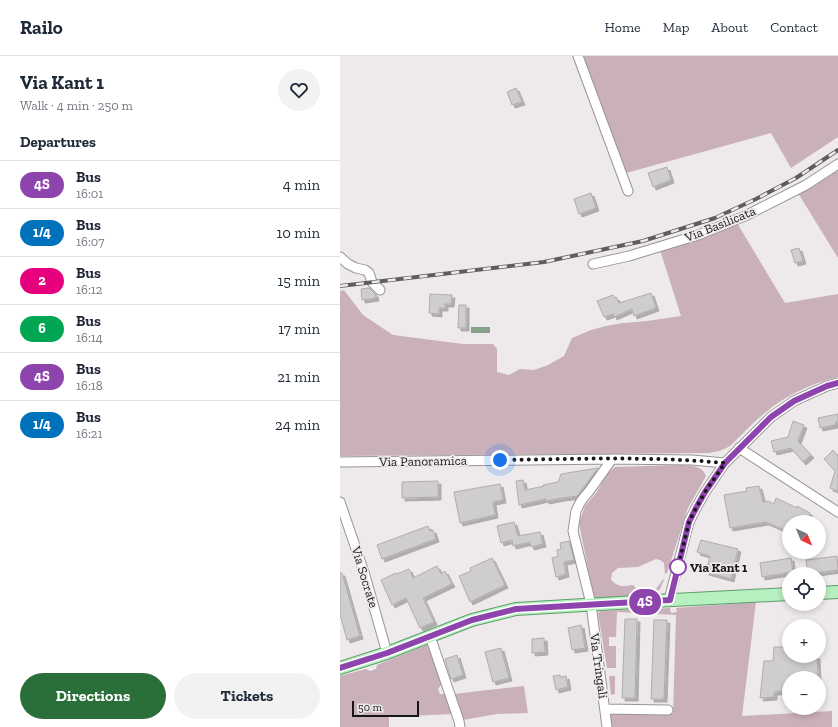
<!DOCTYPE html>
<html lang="en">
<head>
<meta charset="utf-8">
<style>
  :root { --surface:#fff; --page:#f2f2f3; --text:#1f2937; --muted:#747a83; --line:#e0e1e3; --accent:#2a6e39 }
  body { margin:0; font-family:"Zilla Slab",serif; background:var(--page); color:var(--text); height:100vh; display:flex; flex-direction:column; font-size:15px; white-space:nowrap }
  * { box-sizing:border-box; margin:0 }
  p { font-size:13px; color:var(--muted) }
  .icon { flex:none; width:22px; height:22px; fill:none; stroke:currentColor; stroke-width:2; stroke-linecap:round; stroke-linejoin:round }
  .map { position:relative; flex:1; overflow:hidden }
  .sheet { display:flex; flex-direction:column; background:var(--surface); width:340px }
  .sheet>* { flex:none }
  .badge { padding:0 8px; border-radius:13px; font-size:14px; line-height:26px }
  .needle { width:26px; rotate:136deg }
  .fabs { position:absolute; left:442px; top:459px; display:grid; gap:8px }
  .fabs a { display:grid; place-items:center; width:44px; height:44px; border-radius:50%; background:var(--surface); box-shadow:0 2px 6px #0003; font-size:20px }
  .scale { position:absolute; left:12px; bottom:10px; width:67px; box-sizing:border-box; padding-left:4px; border:2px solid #181718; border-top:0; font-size:11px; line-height:14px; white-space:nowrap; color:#181718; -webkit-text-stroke:3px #eeeaec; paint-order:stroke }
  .you { position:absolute; width:20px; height:20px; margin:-10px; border:3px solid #fff; border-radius:50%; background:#1a73e8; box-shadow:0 0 0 6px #1a73e833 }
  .map>.badge { position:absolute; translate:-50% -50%; box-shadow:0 0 0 2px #fff }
  h2 { padding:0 20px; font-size:15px; line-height:36px }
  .round { display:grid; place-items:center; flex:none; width:42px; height:42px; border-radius:21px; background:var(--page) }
  .overview { display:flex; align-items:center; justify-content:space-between; height:68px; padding:0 20px }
  h1 { font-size:19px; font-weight:700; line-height:30px }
  .cta { display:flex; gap:8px; margin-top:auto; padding:8px 20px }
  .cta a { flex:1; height:46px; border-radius:24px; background:var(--accent); color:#fff; font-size:16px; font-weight:700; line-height:46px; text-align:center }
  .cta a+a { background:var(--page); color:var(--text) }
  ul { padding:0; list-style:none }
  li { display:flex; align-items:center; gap:12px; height:48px; padding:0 20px; border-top:1px solid var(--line) }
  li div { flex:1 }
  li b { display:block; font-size:15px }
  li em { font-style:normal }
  li .badge { min-width:44px; font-weight:700; text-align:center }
  header { display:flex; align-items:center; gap:24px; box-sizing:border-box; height:56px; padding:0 20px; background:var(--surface); border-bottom:1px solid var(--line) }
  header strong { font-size:19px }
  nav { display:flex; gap:22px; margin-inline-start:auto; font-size:14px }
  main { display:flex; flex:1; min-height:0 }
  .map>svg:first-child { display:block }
  .green { fill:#cab0bb }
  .water { fill:#88a18b }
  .building { fill:#d0cdce; stroke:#afacae; filter:url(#shadow) }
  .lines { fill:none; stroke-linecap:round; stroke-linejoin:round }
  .minor-casing { stroke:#979495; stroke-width:11 }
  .major-casing { stroke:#5f9d6a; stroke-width:14 }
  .minor { stroke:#fff; stroke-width:9 }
  .major { stroke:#b6efc0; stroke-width:12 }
  .rail-casing { stroke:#5e5c5e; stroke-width:4 }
  .rail { stroke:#eeeaec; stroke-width:2.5; stroke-dasharray:8; stroke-linecap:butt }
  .line-casing { stroke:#fff; stroke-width:9 }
  .line { stroke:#8e44ad; stroke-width:6 }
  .walk { stroke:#181718; stroke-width:4; stroke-dasharray:0 7.2 }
  .stop-dot { fill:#fff; stroke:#8e44ad; stroke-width:2 }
  .labels { text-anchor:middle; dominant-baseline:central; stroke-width:3.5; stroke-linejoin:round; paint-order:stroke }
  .street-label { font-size:13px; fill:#181718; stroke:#eeeaec }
  .stop-label { font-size:13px; font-weight:bold; fill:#181718; stroke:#eeeaec; text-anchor:start }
</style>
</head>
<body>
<header>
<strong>Railo</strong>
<nav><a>Home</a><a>Map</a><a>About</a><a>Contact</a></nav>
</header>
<main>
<section class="sheet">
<div class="overview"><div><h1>Via Kant 1</h1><p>Walk · 4 min · 250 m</p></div><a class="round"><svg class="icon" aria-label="heart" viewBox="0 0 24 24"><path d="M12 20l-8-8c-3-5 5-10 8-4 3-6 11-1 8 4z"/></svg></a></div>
<h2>Departures</h2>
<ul>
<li><span class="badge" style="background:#8e44ad;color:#fff">4S</span><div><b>Bus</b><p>16:01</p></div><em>4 min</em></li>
<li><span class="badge" style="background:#0072bc;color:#fff">1/4</span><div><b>Bus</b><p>16:07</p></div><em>10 min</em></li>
<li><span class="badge" style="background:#e6007e;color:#fff">2</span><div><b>Bus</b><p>16:12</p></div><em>15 min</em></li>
<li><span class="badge" style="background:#00a651;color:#fff">6</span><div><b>Bus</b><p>16:14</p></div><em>17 min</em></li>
<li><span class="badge" style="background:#8e44ad;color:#fff">4S</span><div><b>Bus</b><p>16:18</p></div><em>21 min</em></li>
<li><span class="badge" style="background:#0072bc;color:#fff">1/4</span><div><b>Bus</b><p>16:21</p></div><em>24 min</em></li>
</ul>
<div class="cta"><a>Directions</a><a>Tickets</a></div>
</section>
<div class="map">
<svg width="498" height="671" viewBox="0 0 498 671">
  <defs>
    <filter id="shadow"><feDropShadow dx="3" dy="3" stdDeviation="0" flood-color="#0004"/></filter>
  </defs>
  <rect width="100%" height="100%" fill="#eeeaec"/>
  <path class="green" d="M 241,0 L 498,0 L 498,81 L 451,112 L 431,77 L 286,117 Z
    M 498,112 L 498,202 L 458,137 Z
    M 397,167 L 445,247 L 498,238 L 498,321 C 473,327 446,339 426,356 C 413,366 402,379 390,390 C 383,394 377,396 369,397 L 0,400 L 0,235 L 4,234 L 23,259 L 53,279 L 123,288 L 153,288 L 157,293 L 157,316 L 169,319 L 180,313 L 194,314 L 208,309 L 224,300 L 232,282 L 251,274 L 266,270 L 283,267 L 307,265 L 341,260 L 320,194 Z
    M 341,409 C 351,410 362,409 366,420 L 348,452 L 327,517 L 325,518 L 324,507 L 320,504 L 316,503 L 298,511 L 278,512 L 272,517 L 271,524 C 279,532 284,530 293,529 L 299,535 L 311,535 L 317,532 L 323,523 L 324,524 L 320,533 L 312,540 L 254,544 L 239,467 L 245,450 L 256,437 L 268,417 L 275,411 Z
    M 416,546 L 402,660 L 492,655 L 492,671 L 272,671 L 270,662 L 271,659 L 275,657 L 333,658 L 336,559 L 277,556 L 276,581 L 269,581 L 269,590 L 276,590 L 276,612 L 267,612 L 258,557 L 261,555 L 330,552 L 331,557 L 337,556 L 336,552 Z
    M 87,589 L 89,590 L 103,626 L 98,633 L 100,638 L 106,638 L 113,658 L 49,661 L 49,671 L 0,671 L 0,620 L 26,613 L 30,615 L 36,613 L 37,609 Z
    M 269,620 L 275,620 L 275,638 L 271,639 Z
    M 184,630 L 188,657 L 157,658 L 123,664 L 114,638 Z"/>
  <path class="water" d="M 131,271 L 150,271 L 150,277 L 131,277 Z"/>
  <path class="building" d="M 176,32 L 182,46 L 172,49 L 167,36 Z
    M 327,111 L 331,124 L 313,131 L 308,117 Z
    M 251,137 L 256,152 L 239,158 L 234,143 Z
    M 459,192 L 463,205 L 455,207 L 451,194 Z
    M 29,232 L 35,238 L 36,242 L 22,244 L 21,233 Z
    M 311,237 L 316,252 L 294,260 L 292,253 L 274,261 L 273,258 L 264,261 L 257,245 L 273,239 L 275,242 L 276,241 L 279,247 Z
    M 90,238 L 112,239 L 111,248 L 105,248 L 105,252 L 99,252 L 99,258 L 89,257 Z
    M 119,249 L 126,249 L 126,272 L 118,272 Z
    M 498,358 L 498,367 L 496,366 L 495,369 L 480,372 L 478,362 Z
    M 453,365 L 464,369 L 458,385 L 471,399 L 463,406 L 451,392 L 434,396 L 431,385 L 448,381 Z
    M 493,394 L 498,400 L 498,435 L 490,432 L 495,415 L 484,403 Z
    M 258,412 L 237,440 L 222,442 L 206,445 L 206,443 L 179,449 L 176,425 L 183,424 L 185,434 L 204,430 L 203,429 L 218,426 L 221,418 Z
    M 98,425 L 98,441 L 62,442 L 62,426 Z
    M 160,428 L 163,444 L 153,446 L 155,459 L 120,467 L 114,436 Z
    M 419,430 L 423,446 L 428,445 L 434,448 L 436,442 L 457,452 L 457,450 L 470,457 L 466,466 L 449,466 L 449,476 L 426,466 L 390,472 L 384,439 L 407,435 L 406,432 Z
    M 174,466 L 178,480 L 200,476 L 203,488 L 191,491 L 190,486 L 173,490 L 172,484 L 161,487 L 157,470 Z
    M 88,470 L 90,475 L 93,474 L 96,483 L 42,503 L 37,489 Z
    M 361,484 L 398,493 L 391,523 L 366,516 L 370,500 L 357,496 Z
    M 229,485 L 234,504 L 224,506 L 226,518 L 216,521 L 212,502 L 218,500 L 217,494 L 221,493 L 220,487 Z
    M 497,500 L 498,514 L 468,518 L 466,504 Z
    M 152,502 L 165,529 L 130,546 L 119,520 L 131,515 L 130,512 Z
    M 451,502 L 453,516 L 422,521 L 420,507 Z
    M 97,510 L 101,518 L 105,515 L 112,528 L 83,542 L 94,566 L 80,572 L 66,542 L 52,549 L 41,524 L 56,517 L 57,518 L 69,513 L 73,522 Z
    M 0,517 L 2,517 L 20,580 L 7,584 L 0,558 Z
    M 285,563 L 297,563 L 295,642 L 282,642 Z
    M 314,564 L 327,564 L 324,643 L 311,643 Z
    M 241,569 L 245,592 L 232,594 L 228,572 Z
    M 204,582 L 205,596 L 192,597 L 192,583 Z
    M 434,591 L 449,591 L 449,600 L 477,600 L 478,622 L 449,622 L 449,635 L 434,636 L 434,641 L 420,642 L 424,605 L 433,605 Z
    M 161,592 L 169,622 L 153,626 L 145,596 Z
    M 117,599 L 123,619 L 111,623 L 105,603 Z
    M 220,619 L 220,621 L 226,620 L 228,631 L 216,634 L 213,620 Z"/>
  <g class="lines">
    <g class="minor-casing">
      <path id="minor" d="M 238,0 L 288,135
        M 0,201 L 8,208 L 16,212 L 25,214 L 29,217 L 32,226 L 40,234
        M 253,208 L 289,200 L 358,179 L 405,160 L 466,129 L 498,108
        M 399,392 L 498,456
        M 0,406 L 272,403 L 352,404 L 385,407
        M 0,446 L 24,516 L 47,597
        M 329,544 L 349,466 L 355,454 L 365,436 L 385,407 L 431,361 L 454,345 L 487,330 L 498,327
        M 90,580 L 119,665 L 120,671
        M 265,653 L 328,654
        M 267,671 L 251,548 L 233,475 L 236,455 L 241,445 L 250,434 L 272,403"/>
    </g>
    <g class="major-casing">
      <path id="major" d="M 479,537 L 498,536
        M 0,612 L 47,597 L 132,564 L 176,553 L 295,546 L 449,538"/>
    </g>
    <use href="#minor" class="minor"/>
    <use href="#major" class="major"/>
    <g class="rail-casing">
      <path id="rail" d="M 0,230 L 204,206 L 303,185 L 375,162 L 416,143 L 456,122 L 498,94"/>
    </g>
    <use href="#rail" class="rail"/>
  </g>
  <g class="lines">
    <g class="line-casing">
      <path id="line" d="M 0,612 L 47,597 L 132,564 L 176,553 L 330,544 L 349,466 L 355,454 L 365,436 L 385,407 L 431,361 L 454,345 L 487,330 L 498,327"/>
    </g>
    <use href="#line" class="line"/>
    <path class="walk" d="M 160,404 C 235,403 310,400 385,407 L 365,436 L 355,454 L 349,466 L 338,511"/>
  </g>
  <circle class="stop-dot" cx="338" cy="511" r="8"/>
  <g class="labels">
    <g class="street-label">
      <text transform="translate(380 168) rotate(-22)">Via Basilicata</text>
      <text transform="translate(83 405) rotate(-1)">Via Panoramica</text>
      <text transform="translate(25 521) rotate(73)">Via Socrate</text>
      <text transform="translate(259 610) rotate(82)">Via Tringali</text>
    </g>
    <g class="stop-label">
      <text x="350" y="511">Via Kant 1</text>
    </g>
  </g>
</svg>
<div class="fabs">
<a><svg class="needle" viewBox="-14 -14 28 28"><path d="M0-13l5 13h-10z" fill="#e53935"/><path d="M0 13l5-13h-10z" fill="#747a83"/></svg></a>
<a><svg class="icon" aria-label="locate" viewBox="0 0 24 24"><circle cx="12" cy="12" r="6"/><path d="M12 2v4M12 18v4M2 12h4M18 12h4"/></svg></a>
<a>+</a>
<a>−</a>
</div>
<div class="scale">50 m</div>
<div class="you" style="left:160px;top:404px"></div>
<b class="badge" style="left:305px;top:546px;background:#8e44ad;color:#fff">4S</b>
</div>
</main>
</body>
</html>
